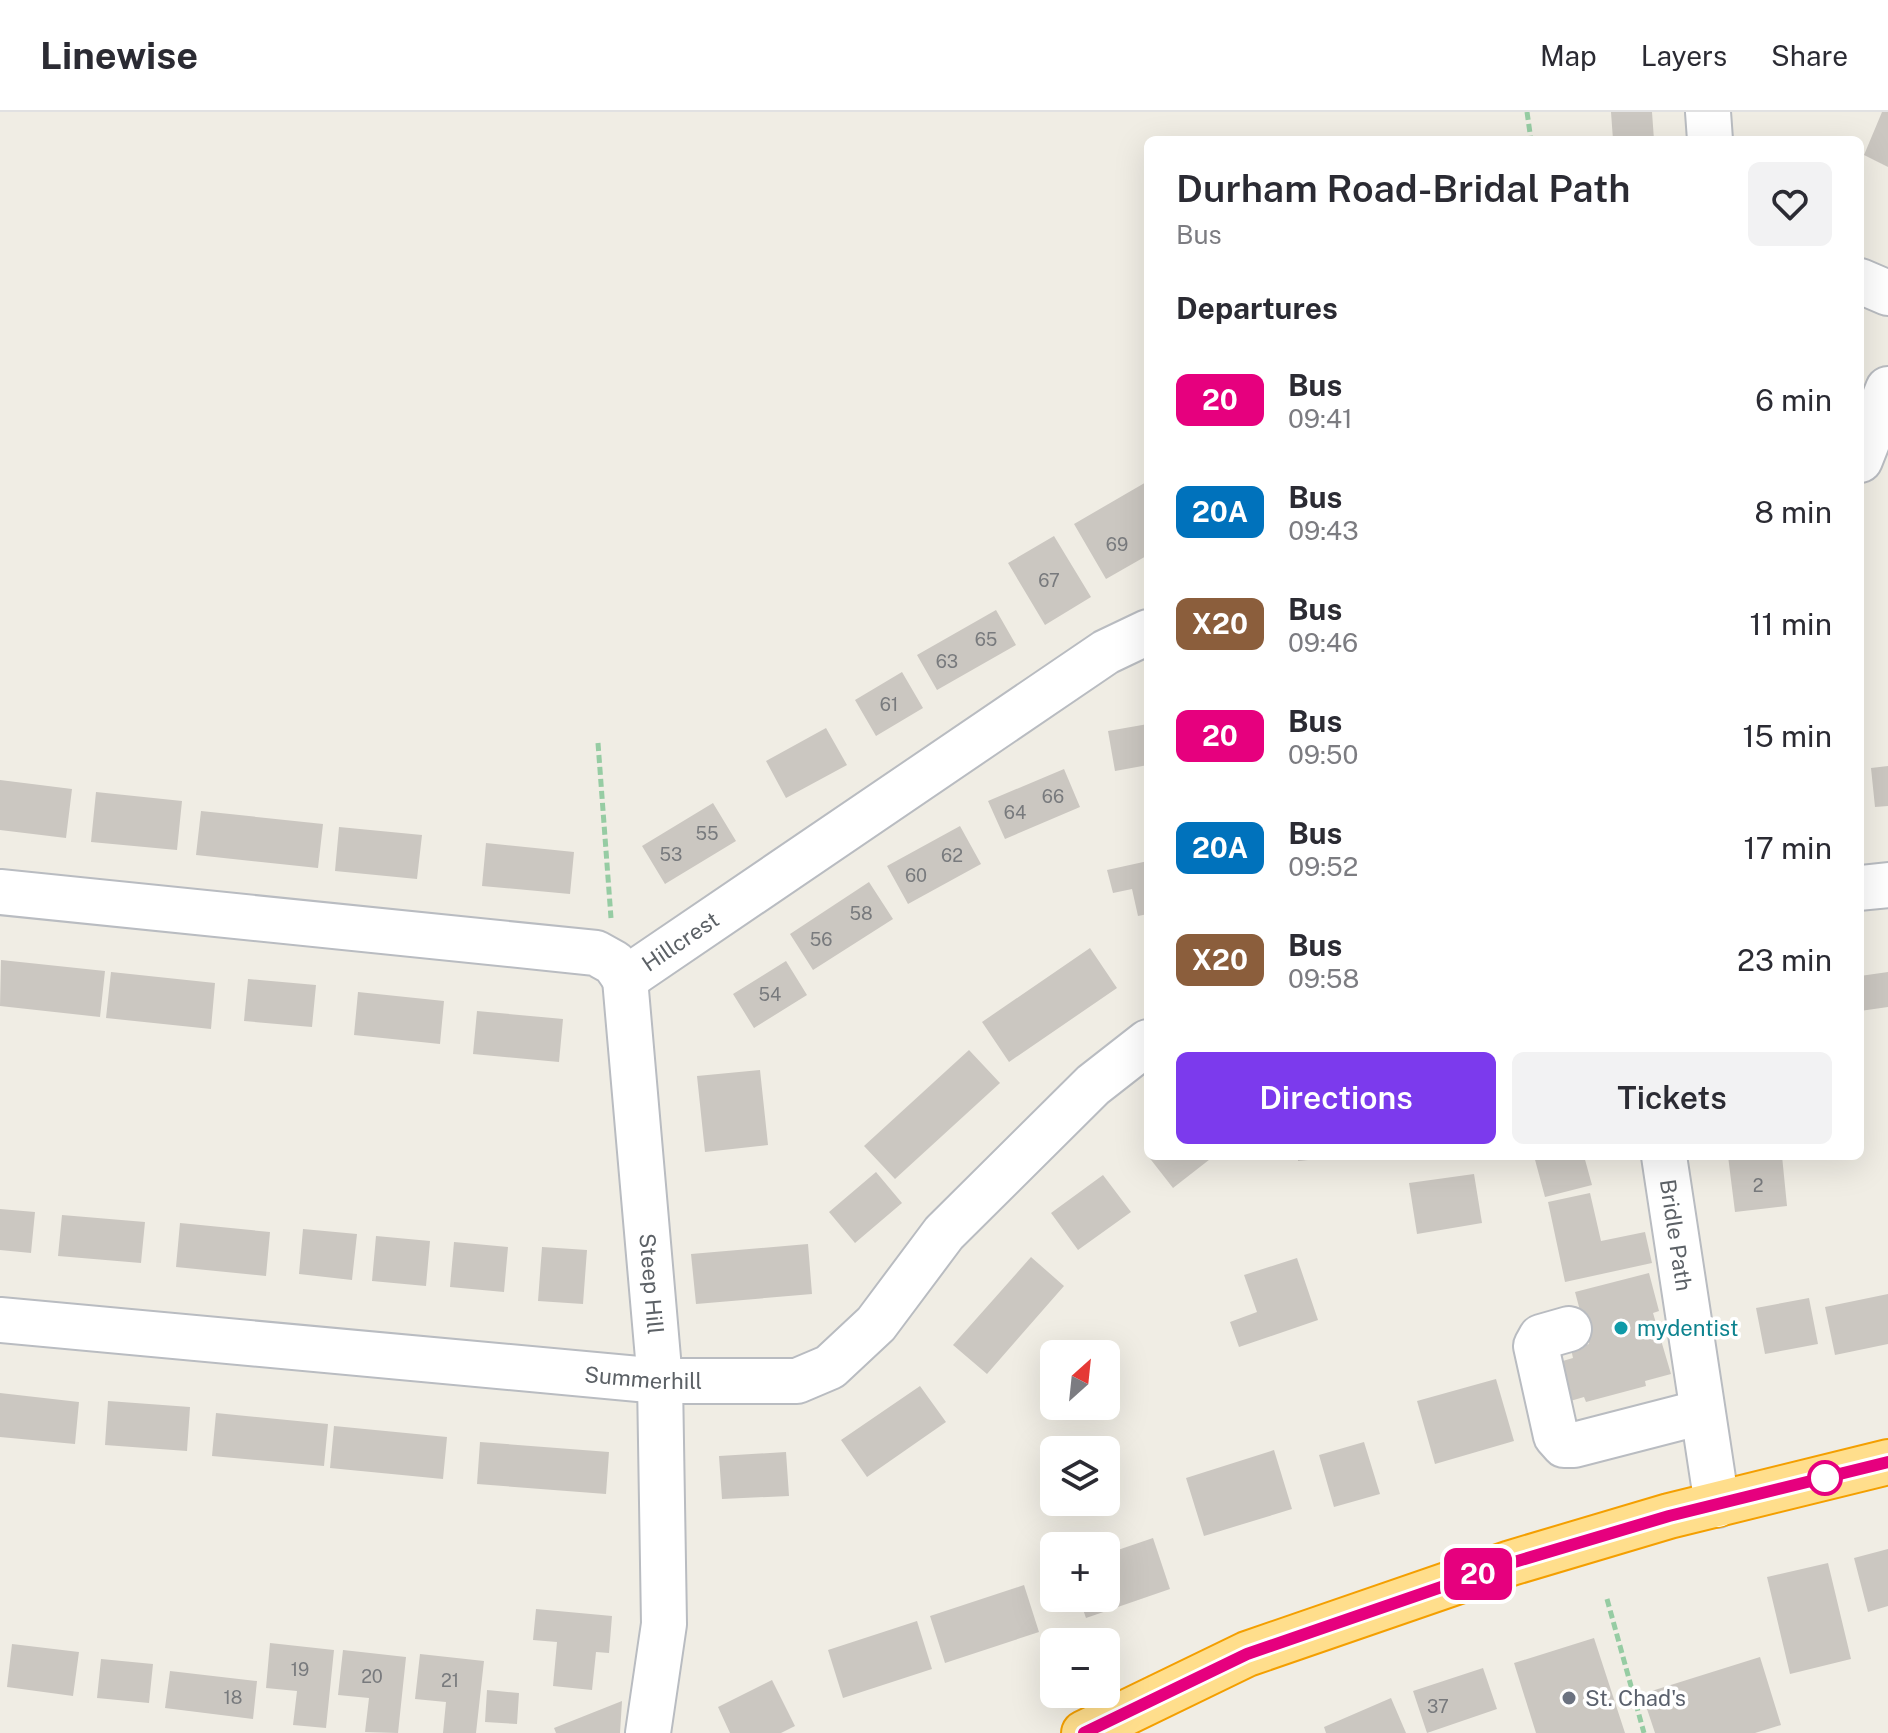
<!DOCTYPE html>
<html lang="en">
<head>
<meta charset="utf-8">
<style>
  :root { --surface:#fff; --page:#f2f2f3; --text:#2b2b33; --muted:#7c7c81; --line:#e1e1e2; --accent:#7c3aed }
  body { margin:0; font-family:"Public Sans",sans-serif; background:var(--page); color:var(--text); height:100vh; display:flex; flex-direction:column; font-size:30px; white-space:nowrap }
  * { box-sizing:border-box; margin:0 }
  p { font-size:26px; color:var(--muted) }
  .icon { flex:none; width:44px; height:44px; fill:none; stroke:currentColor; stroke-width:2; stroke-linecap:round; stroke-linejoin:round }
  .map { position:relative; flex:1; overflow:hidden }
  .details { position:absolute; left:1144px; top:24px; width:720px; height:1024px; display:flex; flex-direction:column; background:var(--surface); border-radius:12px; box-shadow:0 8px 32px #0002 }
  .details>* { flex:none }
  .badge { padding:0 16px; border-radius:12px; font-size:28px; line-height:52px }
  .needle { width:52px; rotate:27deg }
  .tools { position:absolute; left:1040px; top:1228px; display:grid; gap:16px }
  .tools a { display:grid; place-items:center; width:80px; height:80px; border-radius:12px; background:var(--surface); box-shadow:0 8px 32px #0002; font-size:40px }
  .map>.badge { position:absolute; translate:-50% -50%; box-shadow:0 0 0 4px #fff }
  h2 { padding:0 32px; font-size:30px; line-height:72px }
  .round { display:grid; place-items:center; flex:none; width:84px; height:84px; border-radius:12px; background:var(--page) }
  .summary { display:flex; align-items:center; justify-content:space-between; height:136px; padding:0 32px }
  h1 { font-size:38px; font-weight:600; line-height:60px }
  .cta { display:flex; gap:16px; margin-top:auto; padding:16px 32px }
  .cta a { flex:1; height:92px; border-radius:12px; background:var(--accent); color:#fff; font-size:32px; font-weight:600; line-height:92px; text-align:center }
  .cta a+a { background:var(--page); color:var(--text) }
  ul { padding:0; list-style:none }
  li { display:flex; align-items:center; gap:24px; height:112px; padding:0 32px }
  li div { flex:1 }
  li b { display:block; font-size:30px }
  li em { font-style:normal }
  li .badge { min-width:88px; font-weight:700; text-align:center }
  header { display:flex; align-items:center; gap:48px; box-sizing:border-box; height:112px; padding:0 40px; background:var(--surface); border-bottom:2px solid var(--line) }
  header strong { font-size:38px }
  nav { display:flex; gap:44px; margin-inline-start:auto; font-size:28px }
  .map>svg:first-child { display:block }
  .building { fill:#cbc7c1 }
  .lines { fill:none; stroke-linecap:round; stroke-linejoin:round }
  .minor-casing { stroke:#b9bcc1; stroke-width:48 }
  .highway-casing { stroke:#f49f00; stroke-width:48 }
  .path { stroke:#96cca3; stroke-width:5; stroke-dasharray:8 4; stroke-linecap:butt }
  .minor { stroke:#fff; stroke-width:44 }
  .highway { stroke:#ffde8c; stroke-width:44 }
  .line-casing { stroke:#fff; stroke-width:18 }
  .line { stroke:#e6007e; stroke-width:12 }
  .culture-dot { fill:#0f9aa8; stroke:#fff; stroke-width:3 }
  .stop-dot { fill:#fff; stroke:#e6007e; stroke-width:4 }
  .worship-dot { fill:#6b7280; stroke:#fff; stroke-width:3 }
  .labels { text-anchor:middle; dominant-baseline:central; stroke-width:7; stroke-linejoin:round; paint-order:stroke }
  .number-label { font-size:18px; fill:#787a7d }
  .street-label { font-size:22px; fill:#5c6166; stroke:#fff }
  .culture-label { font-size:22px; fill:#0d838f; stroke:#fff; text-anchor:start }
  .worship-label { font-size:22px; fill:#5b616d; stroke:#fff; text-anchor:start }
</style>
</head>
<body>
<header>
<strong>Linewise</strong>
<nav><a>Map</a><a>Layers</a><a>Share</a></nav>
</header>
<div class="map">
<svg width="1888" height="1621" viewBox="0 0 1888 1621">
  <rect width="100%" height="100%" fill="#f0ede4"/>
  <path class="building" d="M 1611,0 L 1652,0 L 1654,28 L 1613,28 Z
    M 1882,0 L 1888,0 L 1888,55 L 1864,43 Z
    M 1148,369 L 1148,443 L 1106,467 L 1074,412 Z
    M 1054,424 L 1091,485 L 1045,513 L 1008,451 Z
    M 996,498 L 1016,533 L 937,578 L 917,543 Z
    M 902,560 L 923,596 L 876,624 L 855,588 Z
    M 1148,612 L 1148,653 L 1115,659 L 1108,619 Z
    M 826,616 L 847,653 L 786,686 L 766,649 Z
    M 1888,654 L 1888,694 L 1875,695 L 1871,656 Z
    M 1064,657 L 1080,695 L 1005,727 L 988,689 Z
    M 0,668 L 72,677 L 66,726 L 0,718 Z
    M 96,680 L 182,689 L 177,738 L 91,730 Z
    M 713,691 L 736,729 L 665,772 L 642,734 Z
    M 201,699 L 323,712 L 318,756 L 196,743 Z
    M 960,714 L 981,752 L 908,792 L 887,754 Z
    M 339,715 L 422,723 L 417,767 L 335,759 Z
    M 486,731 L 574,740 L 570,782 L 482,774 Z
    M 1148,749 L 1148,802 L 1138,804 L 1132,777 L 1113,781 L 1107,758 Z
    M 869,770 L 893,807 L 813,858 L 790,822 Z
    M 1090,836 L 1117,876 L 1009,950 L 982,910 Z
    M 1,848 L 105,859 L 100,905 L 0,894 Z
    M 786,849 L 807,883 L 754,916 L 733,882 Z
    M 111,860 L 215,871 L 211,917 L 106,906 Z
    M 1888,860 L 1888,895 L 1860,899 L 1860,864 Z
    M 248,867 L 316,873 L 312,915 L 244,909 Z
    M 358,880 L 444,889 L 440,932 L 354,923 Z
    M 477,899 L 563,907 L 559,950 L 473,942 Z
    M 969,938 L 1000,971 L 895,1067 L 864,1034 Z
    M 760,958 L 768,1033 L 705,1040 L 697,964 Z
    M 1148,1044 L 1214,1044 L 1173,1076 Z
    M 1298,1044 L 1328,1044 L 1328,1046 L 1298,1049 Z
    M 1534,1044 L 1584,1044 L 1592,1073 L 1545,1085 Z
    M 1728,1044 L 1782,1044 L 1787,1094 L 1735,1100 Z
    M 876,1060 L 902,1091 L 855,1131 L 829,1100 Z
    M 1474,1062 L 1482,1111 L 1417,1122 L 1409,1071 Z
    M 1103,1063 L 1131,1100 L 1078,1138 L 1051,1101 Z
    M 1590,1081 L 1601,1129 L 1645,1120 L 1652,1151 L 1565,1170 L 1548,1090 Z
    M 0,1097 L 35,1100 L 31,1141 L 0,1138 Z
    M 62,1103 L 145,1110 L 141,1151 L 58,1144 Z
    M 180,1111 L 270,1120 L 266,1164 L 176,1155 Z
    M 303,1117 L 357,1122 L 352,1168 L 299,1162 Z
    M 376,1124 L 430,1129 L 426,1174 L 372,1169 Z
    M 454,1130 L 508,1135 L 504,1180 L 450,1175 Z
    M 808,1132 L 812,1182 L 696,1192 L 691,1142 Z
    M 542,1135 L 587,1138 L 583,1192 L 538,1189 Z
    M 1031,1145 L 1064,1174 L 987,1262 L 953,1233 Z
    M 1297,1146 L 1318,1208 L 1239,1235 L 1230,1210 L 1257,1200 L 1244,1163 Z
    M 1649,1161 L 1659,1199 L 1653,1201 L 1671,1262 L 1645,1269 L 1646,1274 L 1586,1290 L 1584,1285 L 1560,1292 L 1549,1253 L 1573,1246 L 1571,1237 L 1589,1232 L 1575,1180 Z
    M 1888,1182 L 1888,1232 L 1835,1243 L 1825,1195 Z
    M 1809,1186 L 1818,1232 L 1765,1242 L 1756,1196 Z
    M 1496,1267 L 1514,1329 L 1435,1352 L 1417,1289 Z
    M 920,1274 L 946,1310 L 867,1365 L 841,1328 Z
    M 0,1281 L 79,1290 L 75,1332 L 0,1325 Z
    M 108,1289 L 190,1295 L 187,1339 L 105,1333 Z
    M 216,1301 L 328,1312 L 324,1354 L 212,1344 Z
    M 334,1314 L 447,1325 L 443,1367 L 330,1356 Z
    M 480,1330 L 609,1340 L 606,1382 L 477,1372 Z
    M 1364,1330 L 1380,1382 L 1334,1395 L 1319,1343 Z
    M 1274,1338 L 1292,1397 L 1204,1424 L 1186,1366 Z
    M 786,1340 L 789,1384 L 722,1387 L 719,1344 Z
    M 1153,1426 L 1170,1477 L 1086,1506 L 1079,1486 L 1106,1486 L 1106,1442 Z
    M 1888,1437 L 1888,1494 L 1868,1500 L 1854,1446 Z
    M 1828,1451 L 1851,1547 L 1790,1562 L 1767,1465 Z
    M 1024,1473 L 1039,1520 L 945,1551 L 930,1504 Z
    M 536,1497 L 612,1504 L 609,1541 L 596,1540 L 592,1578 L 553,1574 L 557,1530 L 533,1528 Z
    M 917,1509 L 932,1557 L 843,1586 L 828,1538 Z
    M 1594,1526 L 1625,1621 L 1536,1621 L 1514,1551 Z
    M 270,1531 L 334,1538 L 326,1616 L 293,1613 L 297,1579 L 266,1576 Z
    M 12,1532 L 79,1540 L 73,1584 L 7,1575 Z
    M 343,1538 L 406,1545 L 398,1621 L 365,1620 L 369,1586 L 338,1583 Z
    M 420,1542 L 484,1549 L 476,1621 L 443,1621 L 446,1590 L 415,1587 Z
    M 1760,1545 L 1781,1613 L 1755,1621 L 1655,1621 L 1642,1582 Z
    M 101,1547 L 153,1552 L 149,1591 L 97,1586 Z
    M 1483,1556 L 1497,1597 L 1427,1621 L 1413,1579 Z
    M 170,1559 L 257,1569 L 253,1607 L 165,1596 Z
    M 772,1568 L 795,1614 L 781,1621 L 730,1621 L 718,1595 Z
    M 487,1578 L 519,1581 L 517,1612 L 485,1610 Z
    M 1391,1586 L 1406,1621 L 1326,1621 L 1324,1615 Z
    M 622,1589 L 620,1621 L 556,1621 L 554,1616 Z"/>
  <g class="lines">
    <g class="minor-casing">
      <g id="minor">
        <path d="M 1708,0 L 1710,28"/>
        <path d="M 1860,169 L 1888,181"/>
        <path d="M 1860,348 L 1888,277"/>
        <path d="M 1860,776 L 1888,773"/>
        <path id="s1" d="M 0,780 L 596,841 L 614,851 L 625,867 L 1106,540 L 1148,520"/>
        <path id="s2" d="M 625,867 L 660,1269 L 664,1512 L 648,1621"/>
        <path id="s3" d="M 1664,1044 L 1717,1393"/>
        <path id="s4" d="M 0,1208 L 660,1269 L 797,1269 L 830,1255 L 876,1212 L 944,1121 L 1093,973 L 1148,930"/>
        <path d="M 1569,1217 L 1541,1225 L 1536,1234 L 1556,1324 L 1564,1333 L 1574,1333 L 1702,1300"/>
      </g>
    </g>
    <g class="highway-casing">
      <path id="highway" d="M 1084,1621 L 1247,1542 L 1511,1451 L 1669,1404 L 1888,1350"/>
    </g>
    <path class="path" d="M 1527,0 L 1531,28
      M 598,631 L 611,806
      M 1607,1487 L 1644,1621"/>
    <use href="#minor" class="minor"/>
    <use href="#highway" class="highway"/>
  </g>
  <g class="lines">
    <g class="line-casing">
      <path id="line" d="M 1084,1621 L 1247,1542 L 1511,1451 L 1669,1404 L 1888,1350"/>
    </g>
    <use href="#line" class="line"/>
  </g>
  <circle class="culture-dot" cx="1621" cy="1216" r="8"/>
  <circle class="stop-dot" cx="1825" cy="1366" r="16"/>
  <circle class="worship-dot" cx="1569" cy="1586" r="8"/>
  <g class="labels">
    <g class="number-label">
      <text x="1117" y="432">69</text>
      <text x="1049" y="468">67</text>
      <text x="986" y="527">65</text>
      <text x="947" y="549">63</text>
      <text x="889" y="592">61</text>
      <text x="1053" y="684">66</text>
      <text x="1015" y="700">64</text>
      <text x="707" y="721">55</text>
      <text x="671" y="742">53</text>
      <text x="952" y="743">62</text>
      <text x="916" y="763">60</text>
      <text x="861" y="801">58</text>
      <text x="821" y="827">56</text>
      <text x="770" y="882">54</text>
      <text x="1758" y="1073">2</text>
      <text x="300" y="1557">19</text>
      <text x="372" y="1564">20</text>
      <text x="450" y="1568">21</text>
      <text x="233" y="1585">18</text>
      <text x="1438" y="1594">37</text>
    </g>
    <g class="street-label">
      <text stroke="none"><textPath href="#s1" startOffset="706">Hillcrest</textPath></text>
      <text stroke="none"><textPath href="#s3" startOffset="80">Bridle Path</textPath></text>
      <text stroke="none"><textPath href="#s2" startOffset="306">Steep Hill</textPath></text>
      <text stroke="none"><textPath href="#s4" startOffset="646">Summerhill</textPath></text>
    </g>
    <g class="culture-label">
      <text x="1637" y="1216">mydentist</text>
    </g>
    <g class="worship-label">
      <text x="1585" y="1586">St. Chad's</text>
    </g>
  </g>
</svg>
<div class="tools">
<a><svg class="needle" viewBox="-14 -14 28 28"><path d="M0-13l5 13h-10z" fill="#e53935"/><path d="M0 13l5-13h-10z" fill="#7c7c81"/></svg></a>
<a><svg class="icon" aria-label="layers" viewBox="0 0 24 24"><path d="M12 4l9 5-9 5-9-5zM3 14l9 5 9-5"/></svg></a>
<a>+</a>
<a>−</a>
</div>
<b class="badge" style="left:1478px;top:1462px;background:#e6007e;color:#fff">20</b>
<section class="details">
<div class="summary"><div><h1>Durham Road-Bridal Path</h1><p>Bus</p></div><a class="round"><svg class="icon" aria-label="heart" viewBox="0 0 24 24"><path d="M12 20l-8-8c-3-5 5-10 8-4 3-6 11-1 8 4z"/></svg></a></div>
<h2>Departures</h2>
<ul>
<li><span class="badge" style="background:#e6007e;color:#fff">20</span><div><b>Bus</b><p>09:41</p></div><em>6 min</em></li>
<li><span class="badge" style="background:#0072bc;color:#fff">20A</span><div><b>Bus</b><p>09:43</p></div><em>8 min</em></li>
<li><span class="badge" style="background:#8b5e3c;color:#fff">X20</span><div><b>Bus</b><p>09:46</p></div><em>11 min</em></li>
<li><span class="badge" style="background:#e6007e;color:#fff">20</span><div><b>Bus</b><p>09:50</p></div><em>15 min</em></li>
<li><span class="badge" style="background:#0072bc;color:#fff">20A</span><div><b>Bus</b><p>09:52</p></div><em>17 min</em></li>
<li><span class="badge" style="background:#8b5e3c;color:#fff">X20</span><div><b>Bus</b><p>09:58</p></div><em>23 min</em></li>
</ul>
<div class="cta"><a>Directions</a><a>Tickets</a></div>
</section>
</div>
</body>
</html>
